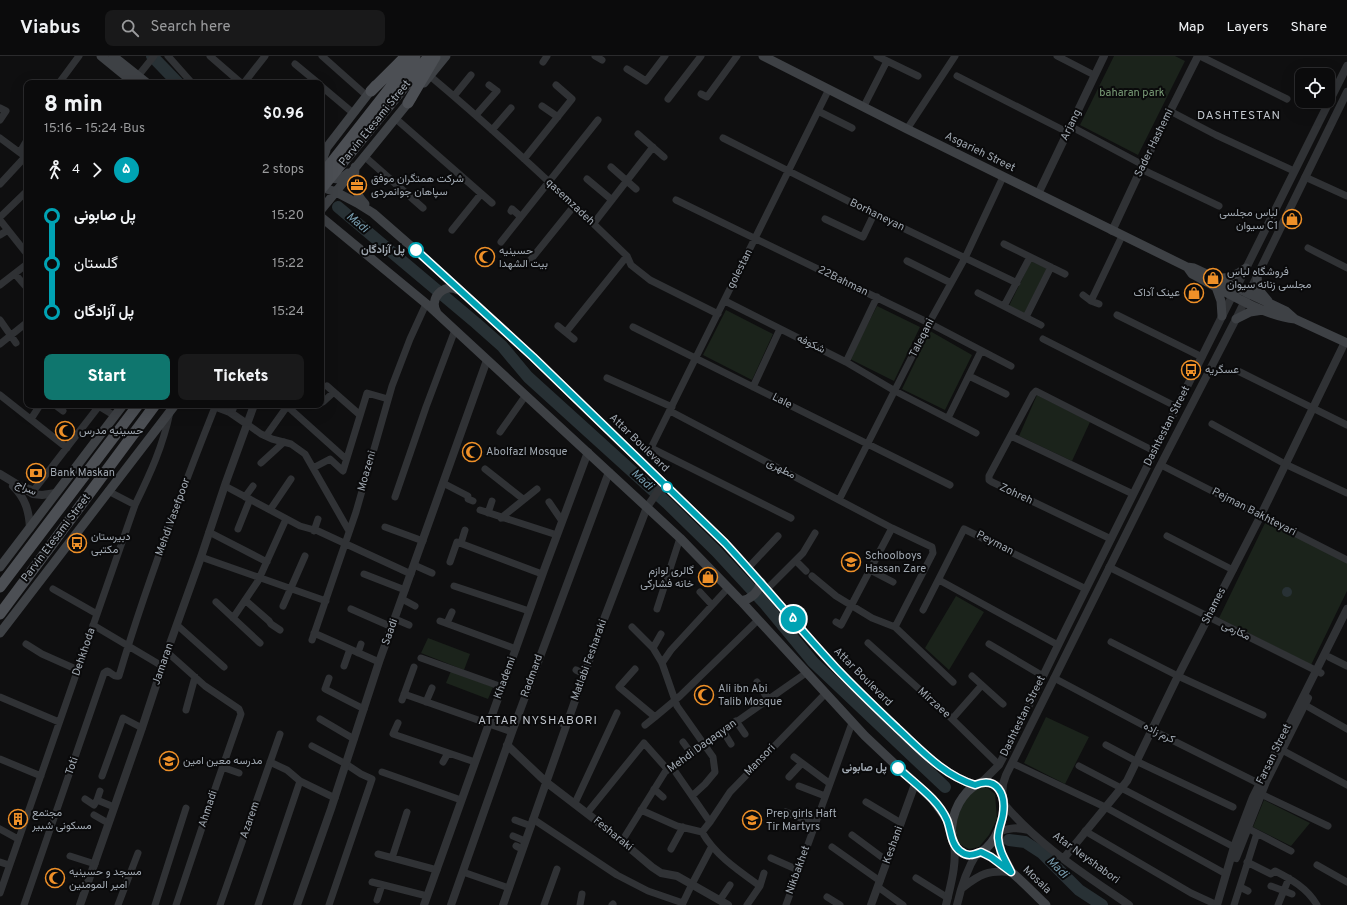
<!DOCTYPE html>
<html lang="en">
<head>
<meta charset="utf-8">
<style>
  :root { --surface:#0b0b0c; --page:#19191a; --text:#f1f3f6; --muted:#9a9b9d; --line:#2b2b2d; --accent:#0f766e }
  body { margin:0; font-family:Overpass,Vazirmatn,sans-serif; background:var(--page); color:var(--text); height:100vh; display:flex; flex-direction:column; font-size:15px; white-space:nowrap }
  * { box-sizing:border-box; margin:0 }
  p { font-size:13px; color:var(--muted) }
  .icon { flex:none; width:22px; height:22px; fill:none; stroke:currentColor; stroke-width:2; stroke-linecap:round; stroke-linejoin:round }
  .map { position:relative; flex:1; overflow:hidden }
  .sheet { position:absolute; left:24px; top:24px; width:300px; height:328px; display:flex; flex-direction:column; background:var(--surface); border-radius:8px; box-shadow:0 4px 16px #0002,0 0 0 1px var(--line) }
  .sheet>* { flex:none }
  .badge { padding:0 8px; border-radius:13px; font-size:14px; line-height:26px }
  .controls { position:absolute; left:1295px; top:12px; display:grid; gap:8px }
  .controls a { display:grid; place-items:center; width:40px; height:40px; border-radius:8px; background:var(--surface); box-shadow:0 4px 16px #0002,0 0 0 1px var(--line); font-size:20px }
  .map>.badge { position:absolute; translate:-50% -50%; box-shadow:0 0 0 2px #fff }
  .legs { display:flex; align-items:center; gap:6px; height:44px; padding:0 20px; font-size:13px }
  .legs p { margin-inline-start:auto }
  .headline { display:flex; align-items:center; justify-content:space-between; height:68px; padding:0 20px }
  h1 { font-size:22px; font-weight:800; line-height:30px }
  .primary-button { display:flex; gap:8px; margin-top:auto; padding:8px 20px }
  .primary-button a { flex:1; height:46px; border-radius:8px; background:var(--accent); color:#fff; font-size:16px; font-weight:800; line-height:46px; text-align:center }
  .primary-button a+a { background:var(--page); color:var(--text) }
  ul { padding:0 20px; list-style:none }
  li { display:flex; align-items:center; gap:14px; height:48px; font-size:15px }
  li i { display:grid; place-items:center; width:6px; height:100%; margin:0 5px; background:currentColor }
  li i::after { content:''; width:10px; height:10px; margin:-5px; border:3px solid; border-radius:50%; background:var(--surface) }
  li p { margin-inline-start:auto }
  li:first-child i { background:linear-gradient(#0000 50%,currentColor 0) }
  li:last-child i { background:linear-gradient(currentColor 50%,#0000 0) }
  header { display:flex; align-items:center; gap:24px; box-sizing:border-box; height:56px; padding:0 20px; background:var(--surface); border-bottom:1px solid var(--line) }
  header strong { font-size:19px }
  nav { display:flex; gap:22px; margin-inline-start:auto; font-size:14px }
  .search { width:280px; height:36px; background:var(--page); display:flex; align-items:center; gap:10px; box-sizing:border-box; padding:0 14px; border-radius:8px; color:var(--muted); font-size:15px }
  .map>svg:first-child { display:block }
  .green { fill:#1b231b }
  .water { fill:#283135 }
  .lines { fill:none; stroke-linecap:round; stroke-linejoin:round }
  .river { stroke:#283135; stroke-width:12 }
  .minor { stroke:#303235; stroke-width:7 }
  .tertiary { stroke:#303235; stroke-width:8 }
  .secondary { stroke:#3e4145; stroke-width:9 }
  .primary { stroke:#4c4f54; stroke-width:11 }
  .line-1-casing { stroke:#fff; stroke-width:9 }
  .line-1 { stroke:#00a3b4; stroke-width:6 }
  .stop-1-dot { fill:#fff; stroke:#00a3b4; stroke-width:2 }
  .labels { text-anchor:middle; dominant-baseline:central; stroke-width:4; stroke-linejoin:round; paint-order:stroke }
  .park-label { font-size:11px; fill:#7a9c77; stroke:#0a0a0b }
  .street-label { font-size:11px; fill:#a0a8b1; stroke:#0a0a0b }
  .poi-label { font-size:11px; fill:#a0a8b1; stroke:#0a0a0b; text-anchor:start }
  .stop-label { font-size:11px; font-weight:bold; fill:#a0a8b1; stroke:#0a0a0b; text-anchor:end }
  .neighbourhood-label { font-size:12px; letter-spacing:1px; fill:#c1c6cd; stroke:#0a0a0b }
  .water-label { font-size:12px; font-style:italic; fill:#769bad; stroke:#0a0a0b }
</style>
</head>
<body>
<header>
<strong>Viabus</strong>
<div class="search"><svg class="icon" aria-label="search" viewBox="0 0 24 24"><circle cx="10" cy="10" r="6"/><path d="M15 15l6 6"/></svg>Search here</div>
<nav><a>Map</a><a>Layers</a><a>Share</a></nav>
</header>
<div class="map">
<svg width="1347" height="849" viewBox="0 0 1347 849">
  <rect width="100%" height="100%" fill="#0f0f10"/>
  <path class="green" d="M 1114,0 L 1175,0 L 1185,5 L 1138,99 L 1080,69 Z
    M 1031,205 L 1048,213 L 1025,259 L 1009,250 Z
    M 877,250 L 920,271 L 894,325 L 850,303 Z
    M 726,254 L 773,278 L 752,324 L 703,299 Z
    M 930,275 L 972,299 L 945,354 L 902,333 Z
    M 1037,339 L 1090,366 L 1072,405 L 1019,380 Z
    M 1266,465 L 1347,507 L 1347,535 L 1311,609 L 1219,562 Z
    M 956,540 L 984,556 L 949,614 L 925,592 Z
    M 428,582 L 470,598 L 464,614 L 421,597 Z
    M 451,615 L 493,631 L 488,643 L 446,627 Z
    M 1046,661 L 1089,681 L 1065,728 L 1024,707 Z
    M 984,729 L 995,738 L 997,763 L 989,779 L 979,791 L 969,793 L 961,789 L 956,782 L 956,767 L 965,741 Z
    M 1264,744 L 1310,767 L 1291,790 L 1253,771 Z"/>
  <path class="water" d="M1282 536a5 5 0 1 1 10 0a5 5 0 1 1-10 0Z"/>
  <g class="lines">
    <path class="river" d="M 152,0 L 178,27
      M 338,151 L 476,267 L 502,290 L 528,321 L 667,447 L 716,495 L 765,548 L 813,606 L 945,731
      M 1009,784 L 1025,786 L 1042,797 L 1079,834 L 1102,849"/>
    <path class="minor" d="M 168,0 L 192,27
      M 210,0 L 241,27
      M 322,0 L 367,40
      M 595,0 L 602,4
      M 1057,0 L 1094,19
      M 1200,0 L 1287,43
      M 887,5 L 918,20
      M 543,6 L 547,0
      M 295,8 L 318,27
      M 627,13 L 646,25 L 665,0
      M 138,20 L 154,0
      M 430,20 C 498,77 563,138 627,200 L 631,209 L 650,224 L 718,258
      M 957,20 L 1067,76
      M 59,27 L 79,0
      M 244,27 L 265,0
      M 321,30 L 353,57
      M 701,38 L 707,41 L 737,0
      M 454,40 L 471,19
      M 668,43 L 701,0
      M 542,50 L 558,61
      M 864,50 L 887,5 L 877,0
      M 0,52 L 6,55 L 0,64
      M 818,55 L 852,72
      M 1170,55 L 1216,79 L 1294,115
      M 476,59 L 497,35 L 489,29
      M 395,62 L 492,147
      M 1070,70 L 1143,109
      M 907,73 L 955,0
      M 492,74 L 511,52
      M 638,78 L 664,101
      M 0,82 L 27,102
      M 723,82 L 874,158 L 1017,227
      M 20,96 L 27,84
      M 364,100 L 423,152
      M 524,103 L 572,43 L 556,29
      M 611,111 L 636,133
      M 1141,113 L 1219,150
      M 1305,121 L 1347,140
      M 587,123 L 612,144
      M 0,128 L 25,101
      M 676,144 L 929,267 L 1011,310
      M 511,155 L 512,153 L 520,160
      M 0,161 L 27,135
      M 825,163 L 863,181 L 874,158
      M 0,164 L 27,198
      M 594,167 L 653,91
      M 452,174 L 481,138
      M 0,179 L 8,174
      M 501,186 L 598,64
      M 1004,188 L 1065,218
      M 1308,192 L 1347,212
      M 907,205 L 951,227
      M 528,207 L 574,150
      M 15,218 L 27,232
      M 0,229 L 27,208
      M 978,237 L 1041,269
      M 1083,239 L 1091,245 L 1122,180
      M 725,245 L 846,306 L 895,335 L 976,377
      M 1091,245 L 1099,248
      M 1004,250 L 1030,201
      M 1117,259 L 1202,301
      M 1026,261 L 1051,211
      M 0,264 L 16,287
      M 558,270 L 574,283
      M 633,271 L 950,429
      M 566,276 L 627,200
      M 1043,283 L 1177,351
      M 0,288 L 25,268
      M 846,306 L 877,241
      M 1238,315 L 1347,369
      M 969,320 L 1006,338
      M 607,322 L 672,351
      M 327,330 L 360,359
      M 753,331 L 780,273
      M 0,339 L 67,392
      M 323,346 L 334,336
      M 55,349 L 63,355
      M 97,349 L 115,360
      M 287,350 L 346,403
      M 670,355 L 892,472 L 932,491 L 933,497 L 895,571
      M 948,362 L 981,295
      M 31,363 L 40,349
      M 247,368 L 261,378 L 272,383 L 291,388 L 305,398 L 349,475
      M 1212,368 L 1285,408 L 1347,437
      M 500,376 L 526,339
      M 266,380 L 288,349
      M 1011,380 L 1133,438
      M 261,407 L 284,386
      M 1161,409 L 1347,504
      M 313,412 L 330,403 L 343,415 L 367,337 L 388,343
      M 485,413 L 523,443
      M 443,427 L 468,440 L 468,443 L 473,445
      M 225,430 L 300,470 L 318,475 L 411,518
      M 25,431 L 34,434 L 99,350
      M 108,435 L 135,449
      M 245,441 L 253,430
      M 395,441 L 426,351 L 455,274
      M 839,444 L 929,267 L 965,202 L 1003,121
      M 549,446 L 562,465
      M 270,454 L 291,423
      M 480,454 L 557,479
      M 488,457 L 492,445
      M 501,462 L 537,433
      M 791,462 L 651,392 L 829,33
      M 385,471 L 423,485
      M 238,473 L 250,443
      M 314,475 L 318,463
      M 209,476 L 267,506
      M 1167,480 L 1233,514
      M 1111,483 L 992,426 L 989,424 L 989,420 L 1033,338 L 1036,335 L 1154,395
      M 461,487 L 465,474
      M 201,501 L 326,545
      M 796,505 L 806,515
      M 450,506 L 457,486 L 542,518
      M 414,509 L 432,517
      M 1109,511 L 1321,617
      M 748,512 L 778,480
      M 870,514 L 893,526
      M 364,518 L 405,534
      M 812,520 L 836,540 L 872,562 L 895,571 L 953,626
      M 939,524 L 1058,589
      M 454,530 L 529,555
      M 53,533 L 97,558
      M 767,533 L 803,497 L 815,477
      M 700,536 L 712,549
      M 402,543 L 415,550
      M 245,544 L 269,565 L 271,568 L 280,574
      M 216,546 L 260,587
      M 283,550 L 305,500
      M 351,553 L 392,571
      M 657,553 L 680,482
      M 923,554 L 964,473 L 1086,533
      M 233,562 L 258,525 L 286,463
      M 395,563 L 409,569
      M 440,565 L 516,593
      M 836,566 L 841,569 L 892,472
      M 447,567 L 452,556
      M 93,569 L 162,610
      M 177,569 L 224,611
      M 632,571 L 653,592 L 662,607 L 677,650 L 713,701 L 715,716 L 705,728 L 692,740
      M 314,577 L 379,606
      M 312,584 L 356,456 L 392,330 L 410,283 L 426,248
      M 1111,586 L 1178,620 L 1263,659
      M 868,587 L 948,659 L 999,709
      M 26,588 L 42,598 L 78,614
      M 989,588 L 1043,620
      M 653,592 L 661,578
      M 167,596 L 205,630 L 239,653 L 241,658 L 217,727 L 176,849
      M 358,597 L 361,588
      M 1329,601 L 1347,610
      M 421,602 L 502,631
      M 662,607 L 671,594 L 728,532
      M 344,610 L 350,593
      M 635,613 L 619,631 L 655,661 L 680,640 L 758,564
      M 576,614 L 584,618
      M 972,620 L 1003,648
      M 329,622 L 325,633 L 364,653
      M 1054,622 L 1152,674 L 1264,730
      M 757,626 L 768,643
      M 404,638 L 512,676
      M 0,641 L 59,666
      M 402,644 L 414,611
      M 426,646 L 432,632
      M 1305,649 L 1347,673
      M 186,654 L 195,621
      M 320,663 L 354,683
      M 952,663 L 982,629
      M 554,664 L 566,669
      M 736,665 L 745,678
      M 398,667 L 393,678 L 475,706
      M 645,669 L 655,661
      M 723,675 L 731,688
      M 683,686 L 691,697
      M 1106,689 L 1136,705 L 1233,751
      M 312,690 L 346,708 L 361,718 L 372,723 L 329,849
      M 1282,694 L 1347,729
      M 794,701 L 829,727
      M 0,703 L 41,720
      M 270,706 L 287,714 L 300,725 L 335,742
      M 443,706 L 448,697
      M 1012,707 L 1105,751 L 1226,818
      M 1079,710 L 1234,791
      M 222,711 L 239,717
      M 672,711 L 710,766
      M 382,716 L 461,744
      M 102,720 L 123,662 L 142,672
      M 789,721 L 802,707
      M 799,730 L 825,740
      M 654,733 L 663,741
      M 1261,738 L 1328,770
      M 85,743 L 94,749 L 97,744 L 114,751
      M 97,744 L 100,735
      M 866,746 L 901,767
      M 575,747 L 617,657
      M 641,754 L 677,770 L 702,776 C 715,799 739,815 760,830
      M 786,756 L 815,768
      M 587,757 L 644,687 L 668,714
      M 94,759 L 108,767
      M 533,763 L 617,819 L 648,835 L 683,847
      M 515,764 L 531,770
      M 1247,772 L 1291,795
      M 0,773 L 18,783
      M 1085,775 L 1191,837 L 1217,849
      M 702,776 L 710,766 L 730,736 L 825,638
      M 852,779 L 887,805
      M 513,780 L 525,785
      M 622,785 L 665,716 L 806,617
      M 516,790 L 522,793
      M 832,791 L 880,825
      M 671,793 L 683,771
      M 378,798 L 437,814
      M 70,800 L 95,808
      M 392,802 L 407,756
      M 771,802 L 798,814
      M 0,806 L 9,809
      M 1247,806 L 1271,818 L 1275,815 C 1291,823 1307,832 1317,849
      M 1317,809 L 1347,826
      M 463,816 L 509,832
      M 916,822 L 948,842
      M 372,826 L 427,840
      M 1271,830 L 1292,838
      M 878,831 L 903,849
      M 1240,831 L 1248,835
      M 0,837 L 135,449 C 150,418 163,390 170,356
      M 827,841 L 840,849
      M 377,844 L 382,829
      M 720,844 L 730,829
      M 24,849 L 104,617 L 107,615 C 111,616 114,622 119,620 C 146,529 180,439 215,351 L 231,357
      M 118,849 L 138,797
      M 155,849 L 186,752
      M 220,849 L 280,678
      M 258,849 L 300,725
      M 544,849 L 557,813
      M 580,849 L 582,838
      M 612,849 L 613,848
      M 682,849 L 692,828 L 712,790
      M 747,849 L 760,830 L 764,817
      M 786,849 L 852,667
      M 1234,849 L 1257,777
      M 1278,849 L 1289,822"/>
    <path class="tertiary" d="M 1038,138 L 1104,0
      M 1112,175 L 1141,113 L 1198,0
      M 234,349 L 231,357 L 247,368
      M 0,418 L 33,438 L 42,439 L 56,437
      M 13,430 C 25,442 29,454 30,472
      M 507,689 L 546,726 L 606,772 L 652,811 L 661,817 L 677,820 L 728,849
      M 982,726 L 999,709 L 1011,686 L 1065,575 L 1347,10
      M 1002,740 L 1003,728 L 1006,719 L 1157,416 L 1236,263 L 1347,36
      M 1004,748 C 1038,789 1086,819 1129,849
      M 998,776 C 1009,772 1017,771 1028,774
      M 1064,802 L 1127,725 L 1176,624 L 1258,465 L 1345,286
      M 1236,802 L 1266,726 L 1308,642
      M 962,832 C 980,818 988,814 1011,816
      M 80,849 L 142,672 L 167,596 L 201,501 L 226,426 L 254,349
      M 297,849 L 331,753 L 379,606 L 487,304
      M 424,849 L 544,514 L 588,396
      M 451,849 L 512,676 L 609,416
      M 503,849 L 601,571 L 647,451 L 663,428
      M 871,849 L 915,728
      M 946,849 C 951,827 957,808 954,786
      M 957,849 C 961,831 967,813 977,797
      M 1217,849 L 1234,791 L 1253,741 L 1347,553"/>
    <path class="secondary" d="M 101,0 L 134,27
      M 113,0 L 147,27
      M 763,0 L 907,73 L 1187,211 L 1194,212 L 1286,255 L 1295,263 L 1347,287
      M 424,27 L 446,0
      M 326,94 C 317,112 330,133 348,117
      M 321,99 L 375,29
      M 355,111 C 354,126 354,137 365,148
      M 321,131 L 336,136 L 357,147 L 373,157 L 428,205 L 533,301 L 725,487 C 763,528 798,572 836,612 C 856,633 876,652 897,672 C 921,694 943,719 975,729
      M 321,154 L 412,42
      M 321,161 L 429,250 L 680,482 L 741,545 L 865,680 L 933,744 L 947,763 L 952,777
      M 1187,211 L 1192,218 C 1221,233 1263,260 1295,263
      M 1257,219 L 1258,233 L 1268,245
      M 1218,222 C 1229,223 1238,218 1246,212
      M 1216,231 L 1221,245 L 1222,260
      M 437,257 C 428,242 444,227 458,234
      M 1236,263 L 1250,256 L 1263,254
      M 0,511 L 123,349
      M 741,545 C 752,543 758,537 761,526
      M 0,577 L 175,349
      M 982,726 C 1026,725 995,811 965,798 C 943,789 952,755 963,741 C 968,734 974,729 982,726 Z
      M 998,776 L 1001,797 L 1010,813
      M 981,796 C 1006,807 1026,830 1046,849"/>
    <path class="primary" d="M 371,35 L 406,0
      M 408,47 L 435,1
      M 321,120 L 415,0
      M 321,133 L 429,0
      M 0,531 L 138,349
      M 0,558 L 155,349"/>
  </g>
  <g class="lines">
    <g class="line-1-casing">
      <path id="line-1" d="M 416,194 L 533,301 L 725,487 C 763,528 798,571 836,612 C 856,633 876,652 897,672 C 921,694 943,719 975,729 C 997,720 1006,738 1003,758 C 1002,766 998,773 998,782 C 999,795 1005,804 1011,816 L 991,801 L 981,796 C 973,799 967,801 960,795 C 951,789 951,774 947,764 C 938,743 915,728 898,712"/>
    </g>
    <use href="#line-1" class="line-1"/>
  </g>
  <defs>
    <g id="office-ring" transform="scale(1)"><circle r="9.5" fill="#0a0a0b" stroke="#ef9028" stroke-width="1.5"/><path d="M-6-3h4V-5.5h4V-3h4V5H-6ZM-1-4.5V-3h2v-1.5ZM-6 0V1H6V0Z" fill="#ef9028"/></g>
    <g id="shop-ring" transform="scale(1)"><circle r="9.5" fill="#0a0a0b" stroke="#ef9028" stroke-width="1.5"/><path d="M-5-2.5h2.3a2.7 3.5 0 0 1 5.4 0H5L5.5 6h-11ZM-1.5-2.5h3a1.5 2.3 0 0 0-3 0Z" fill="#ef9028"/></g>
    <g id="mosque-ring" transform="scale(1)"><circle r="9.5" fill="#0a0a0b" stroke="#ef9028" stroke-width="1.5"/><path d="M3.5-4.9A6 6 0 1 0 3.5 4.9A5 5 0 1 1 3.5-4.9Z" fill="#ef9028"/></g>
    <g id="bus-ring" transform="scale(1)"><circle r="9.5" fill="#0a0a0b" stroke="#ef9028" stroke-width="1.5"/><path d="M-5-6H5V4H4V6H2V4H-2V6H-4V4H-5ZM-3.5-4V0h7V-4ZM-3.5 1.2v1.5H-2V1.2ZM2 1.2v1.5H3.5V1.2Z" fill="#ef9028"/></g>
    <g id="bank-ring" transform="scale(1)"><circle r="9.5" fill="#0a0a0b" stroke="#ef9028" stroke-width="1.5"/><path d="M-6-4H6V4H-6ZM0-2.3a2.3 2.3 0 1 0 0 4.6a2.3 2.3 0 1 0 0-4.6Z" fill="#ef9028"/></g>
    <g id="school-ring" transform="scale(1)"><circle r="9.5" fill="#0a0a0b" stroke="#ef9028" stroke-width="1.5"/><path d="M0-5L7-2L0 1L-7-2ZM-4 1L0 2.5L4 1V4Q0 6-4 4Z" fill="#ef9028"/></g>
    <g id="building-ring" transform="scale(1)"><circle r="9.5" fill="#0a0a0b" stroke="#ef9028" stroke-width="1.5"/><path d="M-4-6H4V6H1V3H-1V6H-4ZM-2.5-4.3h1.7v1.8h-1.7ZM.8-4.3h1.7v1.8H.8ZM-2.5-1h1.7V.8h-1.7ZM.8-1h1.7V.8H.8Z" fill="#ef9028"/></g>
  </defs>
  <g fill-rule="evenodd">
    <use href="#office-ring" x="357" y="129"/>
    <use href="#shop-ring" x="1292" y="163"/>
    <use href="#mosque-ring" x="485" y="201"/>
    <use href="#shop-ring" x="1213" y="222"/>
    <use href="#shop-ring" x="1194" y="237"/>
    <use href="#bus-ring" x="1191" y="314"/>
    <use href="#mosque-ring" x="65" y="375"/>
    <use href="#mosque-ring" x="472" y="396"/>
    <use href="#bank-ring" x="36" y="417"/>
    <use href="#bus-ring" x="77" y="487"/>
    <use href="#school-ring" x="851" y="506"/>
    <use href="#shop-ring" x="708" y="521"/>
    <use href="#mosque-ring" x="704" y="639"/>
    <use href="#school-ring" x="169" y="705"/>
    <use href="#building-ring" x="18" y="763"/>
    <use href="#school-ring" x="752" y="764"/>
    <use href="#mosque-ring" x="55" y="822"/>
  </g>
  <g class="stop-1-dot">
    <circle cx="416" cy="194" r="7"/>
    <circle cx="667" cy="431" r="5"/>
    <circle cx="898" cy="712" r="7"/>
  </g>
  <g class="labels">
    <g class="park-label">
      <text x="1132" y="37">baharan park</text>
    </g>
    <g class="street-label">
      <text transform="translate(375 67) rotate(-51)">Parvin Etesami Street</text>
      <text transform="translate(1071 69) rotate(-64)">Arjang</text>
      <text transform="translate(1154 87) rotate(-64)">Sader Hashemi</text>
      <text transform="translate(980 96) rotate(26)">Asgarieh Street</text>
      <text transform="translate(570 146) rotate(43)">qasemzadeh</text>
      <text transform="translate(877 159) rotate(26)">Borhaneyan</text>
      <text transform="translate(740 213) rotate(-63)">golestan</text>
      <text transform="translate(843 225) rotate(26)">22Bahman</text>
      <text transform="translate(922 282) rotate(-63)">Taleqani</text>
      <text transform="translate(811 288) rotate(26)">شکوفه</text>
      <text transform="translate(782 345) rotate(27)">Lale</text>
      <text transform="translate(1167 370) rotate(-63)">Dashtestan Street</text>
      <text transform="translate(639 387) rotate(44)">Attar Boulevard</text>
      <text transform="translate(781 413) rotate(28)">مطهری</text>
      <text transform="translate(367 415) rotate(-74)">Moazeni</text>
      <text transform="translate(26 432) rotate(25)">سراج</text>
      <text transform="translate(1016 438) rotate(25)">Zohreh</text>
      <text transform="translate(1254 456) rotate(27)">Pejman Bakhteyari</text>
      <text transform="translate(173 461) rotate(-70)">Mehdi Vasefpoor</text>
      <text transform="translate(56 482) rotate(-53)">Parvin Etesami Street</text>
      <text transform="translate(995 487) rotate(27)">Peyman</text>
      <text transform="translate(1214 550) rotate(-63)">Shames</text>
      <text transform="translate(1236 575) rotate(26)">مکارمی</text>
      <text transform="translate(390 576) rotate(-70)">Saadi</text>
      <text transform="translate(84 596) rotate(-71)">Dehkhoda</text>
      <text transform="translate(589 604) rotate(-70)">Matlabi Fesharaki</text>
      <text transform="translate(163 608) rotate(-71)">Jamaran</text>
      <text transform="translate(532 620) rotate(-70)">Radmard</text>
      <text transform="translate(863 621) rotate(45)">Attar Boulevard</text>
      <text transform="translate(505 622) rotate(-70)">Khademi</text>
      <text transform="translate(934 647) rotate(42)">Mirzaee</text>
      <text transform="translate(1023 660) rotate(-64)">Dashtestan Street</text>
      <text transform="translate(1159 677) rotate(27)">کرم زاده</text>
      <text transform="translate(702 690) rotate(-36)">Mehdi Daqaqyan</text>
      <text transform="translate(1274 698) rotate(-64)">Farsan Street</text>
      <text transform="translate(760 704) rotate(-46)">Mansori</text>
      <text transform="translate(72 710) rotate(-71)">Toti</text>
      <text transform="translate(208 753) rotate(-72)">Ahmadi</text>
      <text transform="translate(250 764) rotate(-71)">Azarem</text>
      <text transform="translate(613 778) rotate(39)">Fesharaki</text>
      <text transform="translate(893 789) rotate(-70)">Keshani</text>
      <text transform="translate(1086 802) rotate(36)">Atar Neyshabori</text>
      <text transform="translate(798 814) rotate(-70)">Nikbakhet</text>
      <text transform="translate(1037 824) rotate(44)">Mosala</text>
    </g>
    <g class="poi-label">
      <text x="371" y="123">شرکت همتگران موفق<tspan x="371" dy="13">سپاهان جوانمردی</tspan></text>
      <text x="1278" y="157" text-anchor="end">لباس مجلسی<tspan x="1278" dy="13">سیوان C1</tspan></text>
      <text x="499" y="195">حسینیه<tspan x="499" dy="13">بیت الشهدا</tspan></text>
      <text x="1227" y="216">فروشگاه لباس<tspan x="1227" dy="13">مجلسی زنانه سیوان</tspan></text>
      <text x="1180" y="237" text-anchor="end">عینک آداک</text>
      <text x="1205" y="314">عسگریه</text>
      <text x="79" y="375">حسینیه مدرس</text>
      <text x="486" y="396">Abolfazl Mosque</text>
      <text x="50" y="417">Bank Maskan</text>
      <text x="91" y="481">دبیرستان<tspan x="91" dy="13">مکتبی</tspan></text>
      <text x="865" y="500">Schoolboys<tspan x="865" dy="13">Hassan Zare</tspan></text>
      <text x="694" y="515" text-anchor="end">گالری لوازم<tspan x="694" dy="13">خانه فشارکی</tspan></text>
      <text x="718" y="633">Ali ibn Abi<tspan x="718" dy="13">Talib Mosque</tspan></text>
      <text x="183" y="705">مدرسه معین امین</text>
      <text x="32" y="757">مجتمع<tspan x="32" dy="13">مسکونی شبیر</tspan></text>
      <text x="766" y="758">Prep girls Haft<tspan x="766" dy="13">Tir Martyrs</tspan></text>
      <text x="69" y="816">مسجد و حسینیه<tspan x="69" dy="13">امیر المومنین</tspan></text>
    </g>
    <g class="stop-label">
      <text x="405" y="194">پل آزادگان</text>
      <text x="887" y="712">پل صابونی</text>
    </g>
    <g class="neighbourhood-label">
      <text x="1239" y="60">DASHTESTAN</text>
      <text x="538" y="665">ATTAR NYSHABORI</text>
    </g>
    <g class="water-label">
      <text transform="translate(357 167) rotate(40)">Madi</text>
      <text transform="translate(642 424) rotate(42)">Madi</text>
      <text transform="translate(1057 812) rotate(45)">Madi</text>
    </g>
  </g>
</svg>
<div class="controls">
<a><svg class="icon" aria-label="locate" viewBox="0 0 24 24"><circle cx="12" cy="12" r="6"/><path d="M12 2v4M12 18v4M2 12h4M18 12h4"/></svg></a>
</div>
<b class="badge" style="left:793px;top:563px;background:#00a3b4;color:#fff">۵</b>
<section class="sheet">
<div class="headline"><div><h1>8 min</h1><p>15:16 – 15:24 · Bus</p></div><b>$0.96</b></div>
<div class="legs"><svg class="icon" aria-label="walk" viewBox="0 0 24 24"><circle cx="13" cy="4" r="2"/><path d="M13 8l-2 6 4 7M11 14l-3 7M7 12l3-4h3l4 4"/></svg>4<svg class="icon" aria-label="forward" viewBox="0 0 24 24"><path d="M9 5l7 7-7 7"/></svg><b class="badge" style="background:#00a3b4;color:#fff">۵</b><p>2 stops</p></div>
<ul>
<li><i style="color:#00a3b4"></i><b>پل صابونی</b><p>15:20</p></li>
<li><i style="color:#00a3b4"></i><span>گلستان</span><p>15:22</p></li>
<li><i style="color:#00a3b4"></i><b>پل آزادگان</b><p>15:24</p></li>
</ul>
<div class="primary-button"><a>Start</a><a>Tickets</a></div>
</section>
</div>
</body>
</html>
